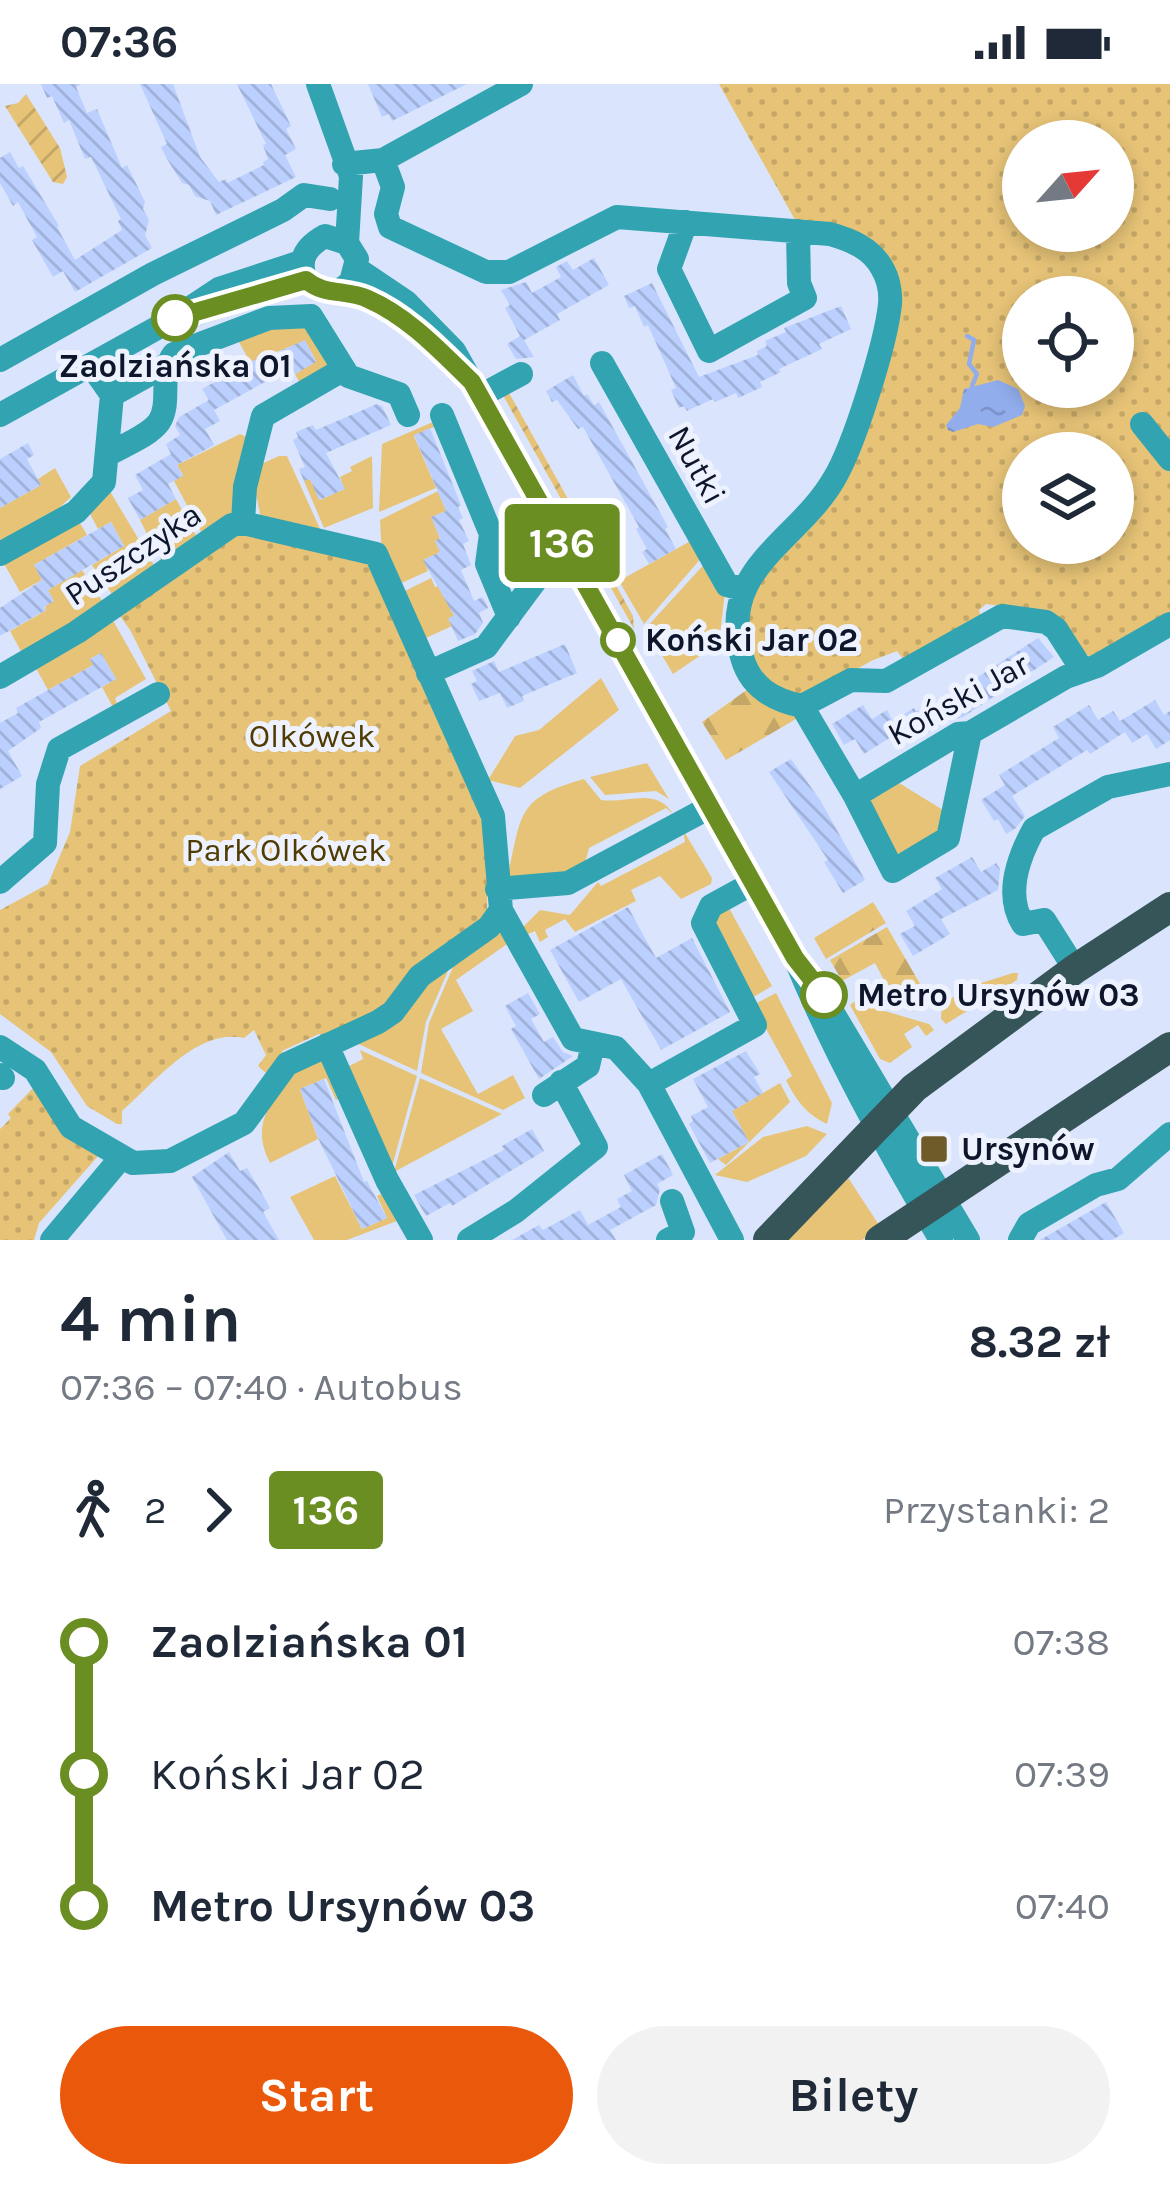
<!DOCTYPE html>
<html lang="pl">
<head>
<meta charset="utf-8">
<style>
  :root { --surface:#fff; --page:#f2f2f3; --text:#1f2937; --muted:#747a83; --accent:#ea580c }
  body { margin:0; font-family:Karla,sans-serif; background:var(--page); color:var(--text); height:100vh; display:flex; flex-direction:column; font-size:45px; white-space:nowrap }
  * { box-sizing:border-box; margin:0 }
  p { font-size:39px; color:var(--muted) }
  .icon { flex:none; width:66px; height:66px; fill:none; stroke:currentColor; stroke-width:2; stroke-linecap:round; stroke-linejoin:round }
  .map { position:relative; height:1156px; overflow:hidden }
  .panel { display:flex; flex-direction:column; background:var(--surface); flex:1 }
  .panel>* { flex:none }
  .badge { padding:0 24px; border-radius:9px; font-size:42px; line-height:78px }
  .needle { width:78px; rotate:63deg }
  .controls { position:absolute; left:1002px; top:36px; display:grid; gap:24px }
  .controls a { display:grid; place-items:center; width:132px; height:132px; border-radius:50%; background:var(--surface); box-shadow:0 6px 18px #0003; font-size:60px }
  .map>.badge { position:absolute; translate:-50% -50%; box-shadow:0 0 0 6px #fff }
  .legs { display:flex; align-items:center; gap:18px; height:132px; padding:0 60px; font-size:39px }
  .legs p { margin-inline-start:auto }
  .head { display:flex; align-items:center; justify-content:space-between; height:204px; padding:0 60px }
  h1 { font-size:66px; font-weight:700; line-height:90px }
  .cta { display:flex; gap:24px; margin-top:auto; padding:24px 60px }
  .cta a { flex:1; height:138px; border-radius:72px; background:var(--accent); color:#fff; font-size:48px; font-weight:700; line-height:138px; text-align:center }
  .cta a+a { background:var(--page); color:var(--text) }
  ul { padding:0 60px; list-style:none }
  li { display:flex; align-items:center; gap:42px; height:132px; font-size:45px }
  li i { display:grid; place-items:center; width:18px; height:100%; margin:0 15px; background:currentColor }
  li i::after { content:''; width:30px; height:30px; margin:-15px; border:9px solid; border-radius:50%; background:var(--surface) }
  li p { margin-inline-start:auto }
  li:first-child i { background:linear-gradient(#0000 50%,currentColor 0) }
  li:last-child i { background:linear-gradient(currentColor 50%,#0000 0) }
  .status { display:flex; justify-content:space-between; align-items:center; height:84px; padding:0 60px; background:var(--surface); direction:ltr }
  .status svg { height:33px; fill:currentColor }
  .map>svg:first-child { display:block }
  .grass { fill:#e6c377 }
  .forest { fill:url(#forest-firs) }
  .park { fill:url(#park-dots); fill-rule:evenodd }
  .garden { fill:url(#garden-furrows) }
  .water { fill:url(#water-ripples) }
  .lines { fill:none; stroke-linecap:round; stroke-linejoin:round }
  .stream { stroke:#91adec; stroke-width:4.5 }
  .building { fill:url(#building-back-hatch) }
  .minor { stroke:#32a3b0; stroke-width:24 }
  .major { stroke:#365559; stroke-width:30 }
  .line-1-casing { stroke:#fff; stroke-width:27 }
  .line-1 { stroke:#6b8e23; stroke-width:18 }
  .stop-1-dot { fill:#fff; stroke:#6b8e23; stroke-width:6 }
  .poi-dot { fill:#6f5a29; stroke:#edf2fe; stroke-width:4.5 }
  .labels { text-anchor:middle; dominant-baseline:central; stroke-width:10; stroke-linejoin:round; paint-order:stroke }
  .stop-label { font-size:33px; font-weight:bold; fill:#0d162b; stroke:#edf2fe; text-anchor:start }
  .street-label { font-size:33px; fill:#0d162b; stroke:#edf2fe }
  .park-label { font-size:33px; fill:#503b00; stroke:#edf2fe }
  .poi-label { font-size:33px; font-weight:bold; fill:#0d162b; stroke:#edf2fe; text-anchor:start }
</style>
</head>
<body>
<div class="status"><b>07:36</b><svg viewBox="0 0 49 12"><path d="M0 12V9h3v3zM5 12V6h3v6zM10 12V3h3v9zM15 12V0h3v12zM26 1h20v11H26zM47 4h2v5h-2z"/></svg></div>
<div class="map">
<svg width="1170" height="1156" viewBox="0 0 1170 1156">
  <defs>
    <pattern id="forest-firs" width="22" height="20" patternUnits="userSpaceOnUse" patternTransform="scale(3)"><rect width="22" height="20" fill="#e6c377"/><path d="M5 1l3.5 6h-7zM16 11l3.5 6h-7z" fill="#c4a767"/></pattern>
    <pattern id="park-dots" width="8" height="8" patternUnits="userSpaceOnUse" patternTransform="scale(3)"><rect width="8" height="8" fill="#e6c377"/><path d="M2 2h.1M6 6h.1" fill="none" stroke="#c4a767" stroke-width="1.8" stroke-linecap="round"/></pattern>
    <pattern id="garden-furrows" width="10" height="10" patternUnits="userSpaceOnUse" patternTransform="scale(3)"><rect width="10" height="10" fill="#e6c377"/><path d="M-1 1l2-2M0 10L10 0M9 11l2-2" fill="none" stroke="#c4a767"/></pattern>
    <pattern id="water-ripples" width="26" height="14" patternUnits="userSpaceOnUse" patternTransform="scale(3)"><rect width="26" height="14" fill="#91adec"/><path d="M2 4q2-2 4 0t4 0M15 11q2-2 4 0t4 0" fill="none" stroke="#7c94cb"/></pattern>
    <pattern id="building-back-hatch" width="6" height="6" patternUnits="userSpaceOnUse" patternTransform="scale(3)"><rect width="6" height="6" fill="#bbd0fe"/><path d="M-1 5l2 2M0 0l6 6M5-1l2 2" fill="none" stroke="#a0b2da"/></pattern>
  </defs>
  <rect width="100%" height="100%" fill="#dae5fd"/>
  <path class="grass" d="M 310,236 L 338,286 L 303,305 L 295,290 L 316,277 L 305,257 L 250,278 L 234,249 Z
    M 440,335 L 436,342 L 414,352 L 436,404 L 379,428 L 382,360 Z
    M 240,350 L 249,354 L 238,424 L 205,455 L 174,397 L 183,391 L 177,381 Z
    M 279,372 L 287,372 L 321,447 L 262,439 L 255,405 L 257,382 Z
    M 372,372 L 373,424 L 324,444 L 304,397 L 310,395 L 320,416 L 344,405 L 340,393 L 352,387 L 350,383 Z
    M 55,384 L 71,413 L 50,432 L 0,460 L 0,424 L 41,401 L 38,395 Z
    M 108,404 L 157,486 L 116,516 L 92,481 L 124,462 L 111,438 L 98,445 L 87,424 Z
    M 438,407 L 446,427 L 432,433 L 440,455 L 440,468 L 424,476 L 428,487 L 395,502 L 382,472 L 380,436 Z
    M 176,415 L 200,459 L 166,484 L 160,474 L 165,469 L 163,464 L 155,466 L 140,436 Z
    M 77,434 L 87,451 L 34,481 L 42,496 L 20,508 L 2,476 Z
    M 694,455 L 704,471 L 644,540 L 619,497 Z
    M 707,477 L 725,508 L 719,559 L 673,590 L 646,544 Z
    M 82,486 L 106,523 L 23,571 L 10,547 L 45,527 L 48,506 Z
    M 431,494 L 435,503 L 441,501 L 454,532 L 449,535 L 452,542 L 417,558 L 399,510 Z
    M 110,531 L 146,595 L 115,614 L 119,625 L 115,627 L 102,603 L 116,595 L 101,569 L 90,575 L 93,581 L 48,606 L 32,577 Z
    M 601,594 L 619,626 L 520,704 L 488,696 L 515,652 L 539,646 Z
    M 647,679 L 669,715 L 656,707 L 605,711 L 590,693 Z
    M 891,694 L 943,726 L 944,751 L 902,778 L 861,713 Z
    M 584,695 L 601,716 C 628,720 656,702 673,730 L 666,724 L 589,764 L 583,787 L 506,798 C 523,733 512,715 584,695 Z
    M 683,746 L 712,794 L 711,800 L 681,815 L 660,792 L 631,806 L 636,817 L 575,848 L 565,835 L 545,846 L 548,853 L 540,858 L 535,847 L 526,851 L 523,843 L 540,826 L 570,831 L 598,798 L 601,802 L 685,758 Z
    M 729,824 L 772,902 L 750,915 L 712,833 Z
    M 499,845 L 507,860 L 456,896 L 473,927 L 441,945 L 478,1010 L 513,991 L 525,1014 L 503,1026 L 421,989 L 429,939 L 456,876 Z
    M 454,873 L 426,938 L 417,987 L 352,957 Z
    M 1013,889 L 1018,889 L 1017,896 L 946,940 L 941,935 L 942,919 L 981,899 Z
    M 776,909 L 832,1019 L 827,1040 C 806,1030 796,1016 786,996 L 792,992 L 753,921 Z
    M 854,918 L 929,940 L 934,946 L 926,952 L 918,941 L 904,950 L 912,963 L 890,979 L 880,975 L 850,921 Z
    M 360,966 L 417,992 L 390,1090 L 343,985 L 363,975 Z
    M 321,975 L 344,1011 L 336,1016 L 326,994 L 300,1005 L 318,1055 L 270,1079 C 249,1038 273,1019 294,982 Z
    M 420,994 L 502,1030 L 394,1088 Z
    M 780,999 L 790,1018 L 726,1081 L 718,1075 L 749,1058 L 732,1027 Z
    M 807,1042 L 827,1050 L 806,1072 L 747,1098 L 715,1091 L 763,1053 Z
    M 335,1092 L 362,1145 L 387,1134 L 377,1112 L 388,1107 L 402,1135 L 347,1156 L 314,1156 L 290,1113 Z
    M 847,1092 L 879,1141 L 888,1140 L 862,1156 L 783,1156 Z"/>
  <path class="forest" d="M 748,605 L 801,632 L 726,676 L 702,638 Z
    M 873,818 L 886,839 L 826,875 L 814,854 Z
    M 887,843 L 930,917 L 912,928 L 899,904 L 886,900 L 875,879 L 842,897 L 830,876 Z"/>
  <path class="park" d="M 719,0 L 1170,0 L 1170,535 L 1099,576 L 1080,568 L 1035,527 L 986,520 L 979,526 L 981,535 L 907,580 L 897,567 L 871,577 L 807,614 L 781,611 L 748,575 L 745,512 L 832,405 L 892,192 L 799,143 ZM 1023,57 L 1113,57 L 1113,147 L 1023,147 ZM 1023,213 L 1113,213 L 1113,303 L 1023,303 ZM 1023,369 L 1113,369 L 1113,459 L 1023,459 Z
    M 235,447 L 372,476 L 488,732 L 487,833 L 400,920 L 328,955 L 319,950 L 282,967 L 285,975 L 266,989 L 258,982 L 266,971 L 254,946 L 244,954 C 197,944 155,998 122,1027 L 122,1040 L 117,1040 L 87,1022 L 51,968 L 0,930 L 0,826 L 48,800 L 70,748 L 80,682 L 171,627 L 130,546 L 115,525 Z
    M 35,1002 L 99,1071 L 39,1139 L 34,1156 L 0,1156 L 0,1045 L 11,1034 L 8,1030 Z"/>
  <path class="garden" d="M 26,10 L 60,64 L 67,93 L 63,100 L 53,98 L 5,22 L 18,19 Z
    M 508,307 L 633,532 L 634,545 L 504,313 Z"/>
  <path class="water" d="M 998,296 L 1018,305 L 1025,322 L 1022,331 L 993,343 L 978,340 L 953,348 L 948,346 L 946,341 L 960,324 L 964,305 Z"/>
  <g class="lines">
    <path class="stream" d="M 967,252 L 974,256 L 969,280 L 977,290 L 972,302"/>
  </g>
  <path class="building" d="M 41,0 L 81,0 L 76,3 L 87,29 L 97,25 L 122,84 L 127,81 L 145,118 L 143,125 L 149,136 L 145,151 L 152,164 L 75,208 L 63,187 L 53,193 L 32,156 L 37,153 L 18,118 L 13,122 L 0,99 L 0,74 L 10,68 L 19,84 L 23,82 L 59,142 L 57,143 L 75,176 L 122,146 L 118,137 L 121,135 L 91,73 L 85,75 L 69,36 L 64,39 L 52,12 L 47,14 Z
    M 140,0 L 173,0 L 200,73 L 219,98 L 226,95 L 227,99 L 264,81 L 263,78 L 268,75 L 263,61 L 266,60 L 237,0 L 271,0 L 291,42 L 286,45 L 296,65 L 285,71 L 296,93 L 216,131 L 210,117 L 195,112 L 189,101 L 182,99 L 167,75 L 161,63 L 167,60 Z
    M 368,0 L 467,0 L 392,37 L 389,30 L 382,33 Z
    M 594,174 L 609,201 L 557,230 L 560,236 L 524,256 L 534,273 L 516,275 L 507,260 L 520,252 L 505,224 L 510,221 L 501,206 L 526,198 L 532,209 L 561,193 L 556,183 L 567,177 L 573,186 Z
    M 652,199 L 699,293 L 758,271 L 757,267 L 767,262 L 765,257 L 786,248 L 784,244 L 841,222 L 851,245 L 819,260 L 822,265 L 779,285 L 781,288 L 760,298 L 762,303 L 738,314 L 736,309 L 715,318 L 713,315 L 687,327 L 684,322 L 679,324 L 671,306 L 676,304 L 648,241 L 644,243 L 635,222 L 629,224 L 624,212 Z
    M 305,256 L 316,278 L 295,290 L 293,286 L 278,295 L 276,292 L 214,326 L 220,337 L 205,345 L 214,361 L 177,381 L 183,392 L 168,400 L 176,415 L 140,436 L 128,414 L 143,406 L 135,391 L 171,370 L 166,360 L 180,351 L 175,342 L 179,333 L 209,316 L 202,305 L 266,270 L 267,273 Z
    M 573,291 L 584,312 L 587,310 L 594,321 L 599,318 L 668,443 L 665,445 L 676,465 L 649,480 L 642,468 L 647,465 L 636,445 L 639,443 L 583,343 L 578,345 L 557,316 L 552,318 L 546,307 Z
    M 377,320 L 382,322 L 391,341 L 326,369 L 345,405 L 319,416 L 310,395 L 304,397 L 299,385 L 305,383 L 293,356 L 298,353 L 296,348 L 313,341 L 316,346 Z
    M 430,344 L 461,421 L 458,423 L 463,434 L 459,436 L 469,457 L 463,460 L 471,481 L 461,486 L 474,517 L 483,513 L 488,524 L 479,529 L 483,539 L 475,550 L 458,557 L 448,534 L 454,532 L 423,476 L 440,468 L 435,457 L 440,454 L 431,433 L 446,427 L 414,351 Z
    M 28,359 L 34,371 L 27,375 L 41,401 L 0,424 L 0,375 Z
    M 111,438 L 124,462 L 48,506 L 54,517 L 44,523 L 46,526 L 0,552 L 0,524 L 42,496 L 34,481 Z
    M 1038,554 L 1054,573 L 963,633 L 950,636 L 917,655 L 906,659 L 899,648 L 864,670 L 855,655 L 844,661 L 832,640 L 863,621 L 872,635 L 887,626 L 893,637 L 914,624 L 916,628 L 931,619 L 933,622 Z
    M 565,560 L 577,589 L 522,612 L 524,617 L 507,624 L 500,609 L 479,617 L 471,600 L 477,597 L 472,587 L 494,577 L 499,588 Z
    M 101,569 L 116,595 L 39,638 L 41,644 L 8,667 L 22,692 L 0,705 L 0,639 L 18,629 L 16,624 L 93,581 L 90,575 Z
    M 1155,616 L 1164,631 L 1170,627 L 1170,656 L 1156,665 L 1147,650 L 1132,659 L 1125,648 L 1090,670 L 1087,666 L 1012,712 L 1025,732 L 1016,744 L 1006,750 L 998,735 L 994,737 L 981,716 L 1005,701 L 999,691 L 1059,654 L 1053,643 L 1089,621 L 1098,636 L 1113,627 L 1120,637 Z
    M 791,675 L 820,716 L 865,796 L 843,809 L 824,778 L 828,776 L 769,688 Z
    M 972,773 L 981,788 L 996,779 L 1000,785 L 998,806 L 941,835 L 950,850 L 913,872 L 900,850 L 915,842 L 906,827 L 942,805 L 935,794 Z
    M 628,823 L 656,874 L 692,854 L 730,928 L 661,966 L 621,895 L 579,918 L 550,866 Z
    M 528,909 L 540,930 L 531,935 L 544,958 L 553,953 L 563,968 L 573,972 L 539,995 L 511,945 L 516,942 L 505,922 Z
    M 746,967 L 760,990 L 754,993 L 763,1009 L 732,1027 L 749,1058 L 710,1079 L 689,1040 L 693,1037 L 691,1032 L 708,1023 L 693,995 Z
    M 324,995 L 364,1098 L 367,1097 L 387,1134 L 362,1145 L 318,1054 L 300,1005 Z
    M 532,1045 L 544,1067 L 452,1122 L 450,1119 L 426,1132 L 414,1111 L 504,1066 L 502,1062 Z
    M 229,1068 L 240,1087 L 247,1084 L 259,1104 L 270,1124 L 263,1128 L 279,1156 L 227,1156 L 192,1093 Z
    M 662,1070 L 673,1091 L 657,1100 L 660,1105 L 656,1121 L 610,1146 L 616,1156 L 512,1156 L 539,1141 L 543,1146 L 580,1126 L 588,1141 L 621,1123 L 617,1115 L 632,1107 L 624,1091 Z
    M 1106,1118 L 1124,1149 L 1112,1156 L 1040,1156 Z"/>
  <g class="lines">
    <path class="minor" d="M 318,0 L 351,92 L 347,159
      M 383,76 L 393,103 L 386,130 L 390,143 L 486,188 L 509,188 L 617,133 L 830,150 C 851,156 871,164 882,184 C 888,194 891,208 890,220 C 886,259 854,362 834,395 C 797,459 717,484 742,573 C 750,603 773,616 802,622 L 851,596 L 886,597 L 1002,532 L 1046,538 L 1056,545 L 1083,587
      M 344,80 L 383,76 L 521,0
      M 686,138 L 669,185 L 709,267 L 805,214 L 799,199 L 798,147
      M 357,185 L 406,218 L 454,267 L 795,874 C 836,973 887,1064 941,1156
      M 339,207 L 351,198 L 357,175 L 347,159 L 325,152 C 307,162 297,175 306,196 C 323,211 342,206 362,213 C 384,220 405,237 422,251
      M 198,229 L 306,196
      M 0,276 L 153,190 L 283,126 L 304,111 L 330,115
      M 602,279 L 727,501 L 743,505
      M 344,285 L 348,292 L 399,310 L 408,331
      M 112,311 L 166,281
      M 480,312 L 521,290
      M 0,331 L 175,234 L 219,205 L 301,178
      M 442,331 L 491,450 L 487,480 L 509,533
      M 1142,340 L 1170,375
      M 107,371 C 122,362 149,352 159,338 C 172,318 158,290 174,270 L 269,234 L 311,232 L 344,285 L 263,332 L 245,403 L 243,439
      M 0,470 L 76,428 L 104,398 L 112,311 L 91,281
      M 428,589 L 486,563 L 538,493 L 571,474
      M 0,593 L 77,548 L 232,441 L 243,439
      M 802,622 L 855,712
      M 970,649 L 948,754 L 893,787 L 855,712 L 958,650 L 970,649 L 1066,593 L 1097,582 L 1170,540
      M 0,798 L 45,759 L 48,700 L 59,665 L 158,610
      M 497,805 L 568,799 L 710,723
      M 501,826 L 573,955 L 616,964 L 649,1000 L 732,1156
      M 1075,885 L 1044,836 L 1023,840 C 1005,811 1018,774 1034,745 L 1108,703 L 1170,690
      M 818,904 L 968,1156
      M 327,961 L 387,1096 L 421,1156
      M 0,963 L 35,986 L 71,1043 L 133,1079 L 170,1077 L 244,1039 L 287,980 L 378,938 L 393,928 L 420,892 L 489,843 L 501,826 L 493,732 L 376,470 L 243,439
      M 0,991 L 3,994
      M 649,1000 L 755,941 L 703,839 L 711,822 L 753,799
      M 544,1011 L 588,982 L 593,960
      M 52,1156 L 120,1075
      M 469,1156 L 516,1127 L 596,1063 L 561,998
      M 668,1156 L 683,1148 L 672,1117
      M 1020,1156 L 1029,1140 L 1096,1101 L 1118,1095 L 1170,1050"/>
    <path class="major" d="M 768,1156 L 914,1004 L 1075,885 L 1170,823
      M 880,1156 L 1170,963"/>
  </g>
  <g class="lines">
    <g class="line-1-casing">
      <path id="line-1" d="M 175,234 L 306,196 C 324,212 346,205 368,215 C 409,233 441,268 472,298 L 795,874 L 824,911"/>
    </g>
    <use href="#line-1" class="line-1"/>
  </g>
  <g class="stop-1-dot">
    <circle cx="175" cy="234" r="21"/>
    <circle cx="618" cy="556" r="15"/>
    <circle cx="824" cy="911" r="21"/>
  </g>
  <rect class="poi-dot" x="919" y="1050" width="30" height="30" rx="6"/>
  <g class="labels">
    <g class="stop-label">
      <text x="175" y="282" text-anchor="middle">Zaolziańska 01</text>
      <text x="645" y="556">Koński Jar 02</text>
      <text x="857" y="911">Metro Ursynów 03</text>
    </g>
    <g class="street-label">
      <text transform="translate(697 381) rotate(61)">Nutki</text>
      <text transform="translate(133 470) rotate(-34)">Puszczyka</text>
      <text transform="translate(958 615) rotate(-29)">Koński Jar</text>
    </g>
    <g class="park-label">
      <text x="312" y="652">Olkówek</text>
      <text x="286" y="766">Park Olkówek</text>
    </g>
    <g class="poi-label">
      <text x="961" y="1065">Ursynów</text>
    </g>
  </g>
</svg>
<div class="controls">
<a><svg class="needle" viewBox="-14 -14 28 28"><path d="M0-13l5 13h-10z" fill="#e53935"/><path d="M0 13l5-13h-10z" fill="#747a83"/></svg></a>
<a><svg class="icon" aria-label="locate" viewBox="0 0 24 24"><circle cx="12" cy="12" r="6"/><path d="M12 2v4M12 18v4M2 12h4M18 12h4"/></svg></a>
<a><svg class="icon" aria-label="layers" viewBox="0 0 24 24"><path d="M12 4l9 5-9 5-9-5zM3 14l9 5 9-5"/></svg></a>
</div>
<b class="badge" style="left:562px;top:459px;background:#6b8e23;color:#fff">136</b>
</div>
<section class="panel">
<div class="head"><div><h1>4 min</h1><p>07:36 – 07:40 · Autobus</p></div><b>8.32 zł</b></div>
<div class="legs"><svg class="icon" aria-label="walk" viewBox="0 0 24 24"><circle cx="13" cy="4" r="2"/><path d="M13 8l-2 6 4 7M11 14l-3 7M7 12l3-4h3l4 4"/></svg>2<svg class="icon" aria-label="forward" viewBox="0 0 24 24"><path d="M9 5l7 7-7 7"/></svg><b class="badge" style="background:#6b8e23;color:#fff">136</b><p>Przystanki: 2</p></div>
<ul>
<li><i style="color:#6b8e23"></i><b>Zaolziańska 01</b><p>07:38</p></li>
<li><i style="color:#6b8e23"></i><span>Koński Jar 02</span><p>07:39</p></li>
<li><i style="color:#6b8e23"></i><b>Metro Ursynów 03</b><p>07:40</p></li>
</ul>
<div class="cta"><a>Start</a><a>Bilety</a></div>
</section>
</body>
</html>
